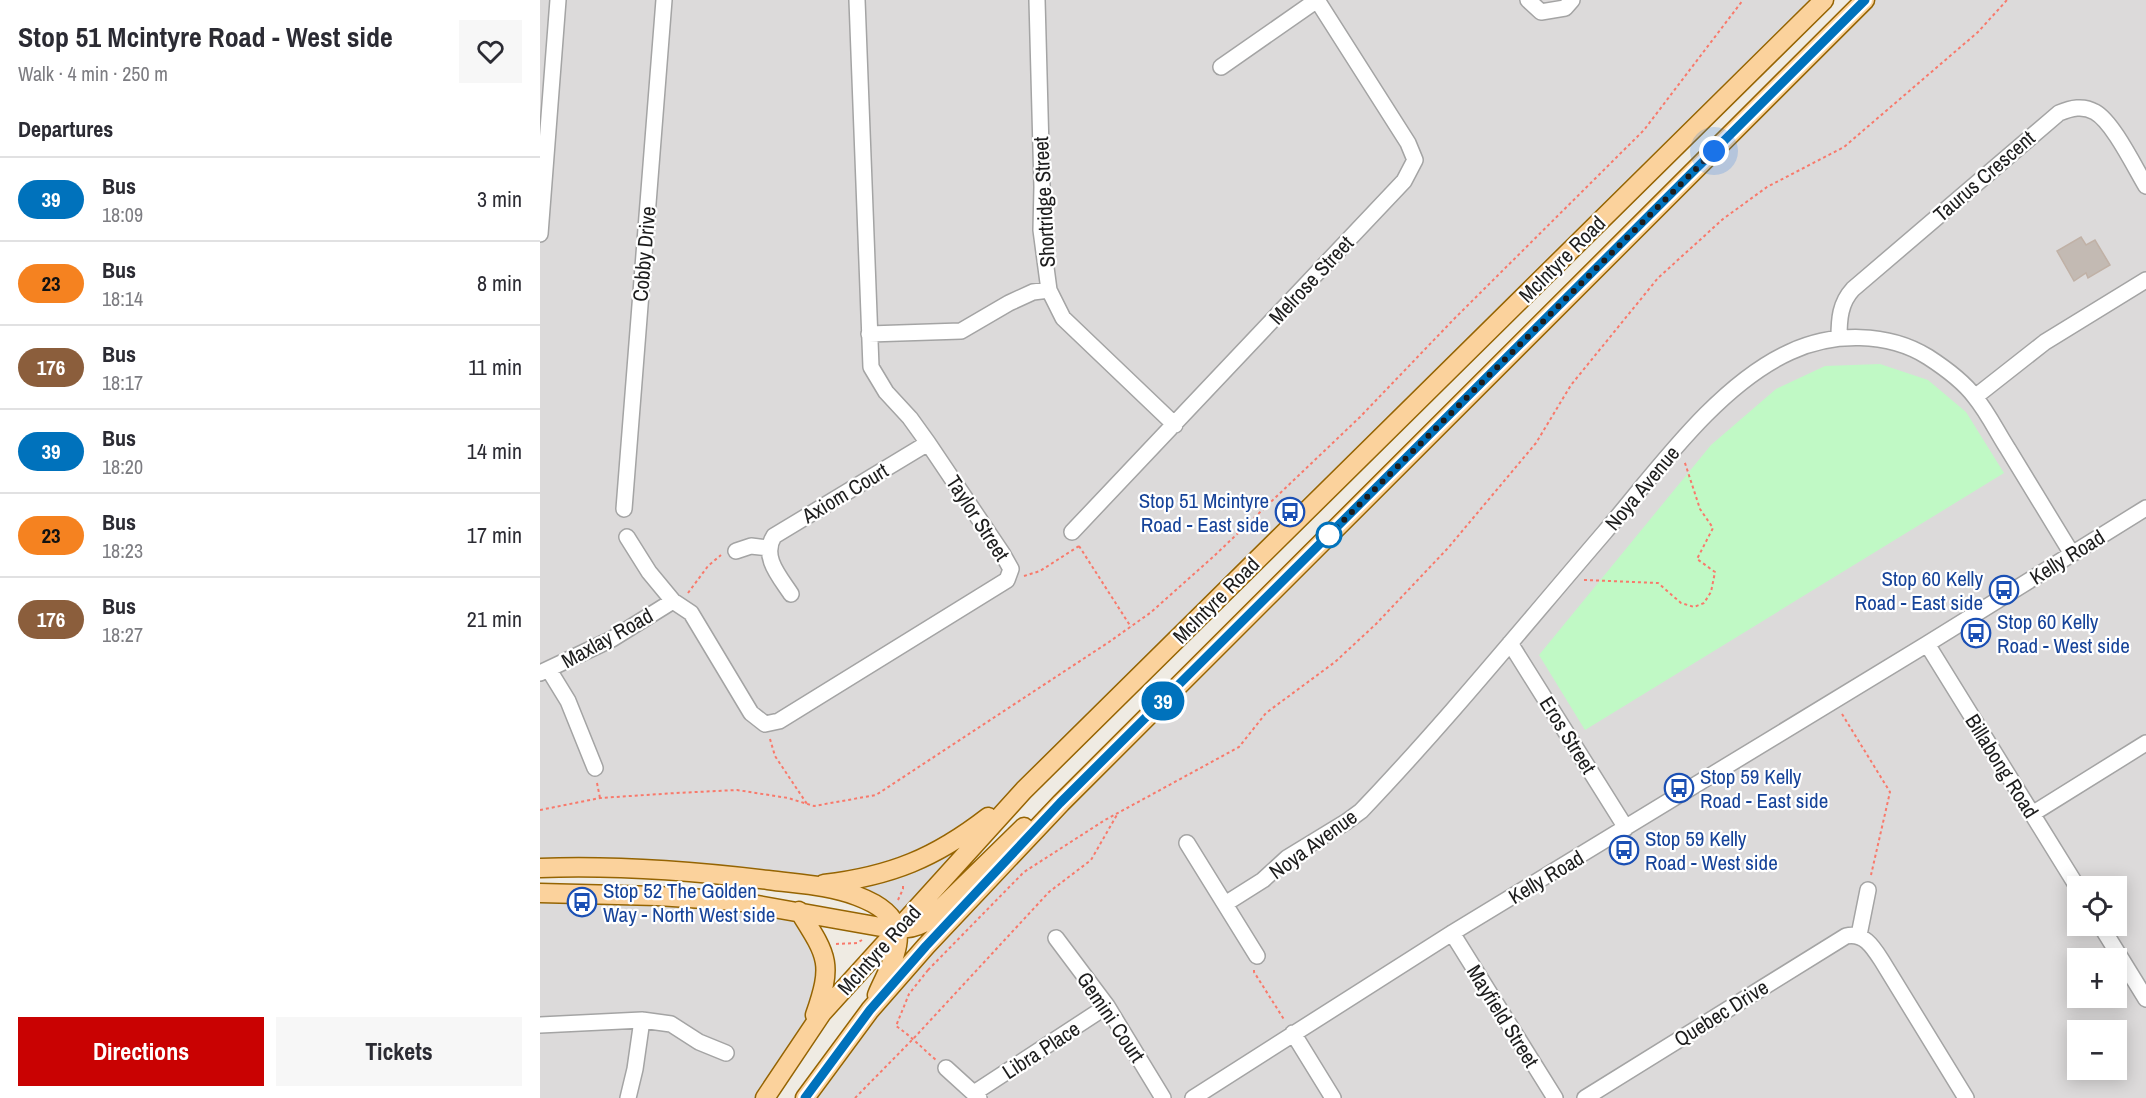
<!DOCTYPE html>
<html lang="en">
<head>
<meta charset="utf-8">
<style>
  :root { --surface:#fff; --page:#f7f7f7; --text:#2b2b33; --muted:#7c7c81; --line:#e1e1e2; --accent:#c90202 }
  body { margin:0; font-family:"Archivo Narrow",sans-serif; background:var(--page); color:var(--text); height:100vh; display:flex; flex-direction:column; font-size:22px; white-space:nowrap }
  * { box-sizing:border-box; margin:0 }
  p { font-size:20px; color:var(--muted) }
  .icon { flex:none; width:33px; height:33px; fill:none; stroke:currentColor; stroke-width:2; stroke-linecap:round; stroke-linejoin:round }
  .map { position:relative; flex:1; overflow:hidden }
  .panel { display:flex; flex-direction:column; background:var(--surface); width:540px }
  .panel>* { flex:none }
  .badge { padding:0 12px; border-radius:20px; font-size:21px; line-height:39px }
  .buttons { position:absolute; left:1527px; top:876px; display:grid; gap:12px }
  .buttons a { display:grid; place-items:center; width:60px; height:60px; border-radius:0px; background:var(--surface); box-shadow:0 3px 15px #0003; font-size:30px }
  .you { position:absolute; width:30px; height:30px; margin:-15px; border:4px solid #fff; border-radius:50%; background:#1a73e8; box-shadow:0 0 0 9px #1a73e833 }
  .map>.badge { position:absolute; translate:-50% -50%; box-shadow:0 0 0 3px #fff }
  h2 { padding:0 18px; font-size:22px; line-height:54px }
  .round { display:grid; place-items:center; flex:none; width:63px; height:63px; border-radius:0px; background:var(--page) }
  .headline { display:flex; align-items:center; justify-content:space-between; height:102px; padding:0 18px }
  h1 { font-size:28px; font-weight:700; line-height:45px }
  .primary-button { display:flex; gap:12px; margin-top:auto; padding:12px 18px }
  .primary-button a { flex:1; height:69px; border-radius:0px; background:var(--accent); color:#fff; font-size:24px; font-weight:700; line-height:69px; text-align:center }
  .primary-button a+a { background:var(--page); color:var(--text) }
  ul { padding:0; list-style:none }
  li { display:flex; align-items:center; gap:18px; height:84px; padding:0 18px; border-top:2px solid var(--line) }
  li div { flex:1 }
  li b { display:block; font-size:22px }
  li em { font-style:normal }
  li .badge { min-width:66px; font-weight:700; text-align:center }
  main { display:flex; flex:1; min-height:0 }
  .map>svg:first-child { display:block }
  .residential { fill:#dcdada; fill-rule:evenodd }
  .park { fill:#c0f9c5 }
  .building { fill:#c3bab3; stroke:#c0b1a6; stroke-width:1.5 }
  .lines { fill:none; stroke-linecap:round; stroke-linejoin:round }
  .minor-casing { stroke:#a4a4a4; stroke-width:18 }
  .major-casing { stroke:#956402; stroke-width:21 }
  .path { stroke:#f8796b; stroke-width:2; stroke-dasharray:3 3; stroke-linecap:butt }
  .minor { stroke:#fff; stroke-width:15 }
  .major { stroke:#fbd29c; stroke-width:18 }
  .line-casing { stroke:#fff; stroke-width:14 }
  .line { stroke:#0072bc; stroke-width:9 }
  .walk { stroke:#1d1d1d; stroke-width:6; stroke-dasharray:0 10.8 }
  .stop-dot { fill:#fff; stroke:#0072bc; stroke-width:3 }
  .labels { text-anchor:middle; dominant-baseline:central; stroke-width:4.5; stroke-linejoin:round; paint-order:stroke }
  .street-label { font-size:21px; fill:#1d1d1d; stroke:#fff }
  .transit-label { font-size:21px; fill:#164399; stroke:#fff; text-anchor:start }
</style>
</head>
<body>
<main>
<section class="panel">
<div class="headline"><div><h1>Stop 51 Mcintyre Road - West side</h1><p>Walk · 4 min · 250 m</p></div><a class="round"><svg class="icon" aria-label="heart" viewBox="0 0 24 24"><path d="M12 20l-8-8c-3-5 5-10 8-4 3-6 11-1 8 4z"/></svg></a></div>
<h2>Departures</h2>
<ul>
<li><span class="badge" style="background:#0072bc;color:#fff">39</span><div><b>Bus</b><p>18:09</p></div><em>3 min</em></li>
<li><span class="badge" style="background:#f58220;color:#111">23</span><div><b>Bus</b><p>18:14</p></div><em>8 min</em></li>
<li><span class="badge" style="background:#8b5e3c;color:#fff">176</span><div><b>Bus</b><p>18:17</p></div><em>11 min</em></li>
<li><span class="badge" style="background:#0072bc;color:#fff">39</span><div><b>Bus</b><p>18:20</p></div><em>14 min</em></li>
<li><span class="badge" style="background:#f58220;color:#111">23</span><div><b>Bus</b><p>18:23</p></div><em>17 min</em></li>
<li><span class="badge" style="background:#8b5e3c;color:#fff">176</span><div><b>Bus</b><p>18:27</p></div><em>21 min</em></li>
</ul>
<div class="primary-button"><a>Directions</a><a>Tickets</a></div>
</section>
<div class="map">
<svg width="1606" height="1098" viewBox="0 0 1606 1098">
  <rect width="100%" height="100%" fill="#efebe3"/>
  <path class="residential" d="M 0,0 L 1284,0 L 357,929 L 315,895 L 0,868 Z
    M 1325,0 L 1606,0 L 1606,1098 L 265,1098 L 386,946 ZM 1538,886 L 1576,886 L 1576,926 L 1538,926 ZM 1538,958 L 1576,958 L 1576,998 L 1538,998 ZM 1538,1030 L 1576,1030 L 1576,1070 L 1538,1070 Z
    M 0,893 L 259,911 L 277,939 L 284,988 L 225,1098 L 0,1098 Z"/>
  <path class="park" d="M 1340,364 L 1388,380 L 1426,412 L 1464,473 L 1045,730 L 999,655 L 1171,445 L 1236,389 L 1285,366 Z"/>
  <path class="building" d="M 1541,237 L 1546,245 L 1555,240 L 1570,265 L 1548,278 L 1546,273 L 1534,281 L 1517,251 Z"/>
  <g class="lines">
    <g class="minor-casing">
      <path id="minor" d="M 497,0 L 502,187 L 501,230 L 509,290 L 523,318 L 635,425
        M 988,0 L 1001,12 L 1025,8 L 1032,0
        M 681,67 L 777,0
        M 0,234 L 18,0
        M 329,334 L 421,331 L 469,303 L 493,292 L 509,290
        M 1299,338 C 1299,319 1300,303 1313,289 L 1519,113 C 1531,108 1543,105 1555,112 C 1573,122 1595,168 1606,186
        M 1435,397 L 1505,342 L 1606,280
        M 84,509 L 124,0
        M 532,532 L 864,181 L 875,160 L 868,143 L 777,0
        M 87,537 L 109,572 L 133,601 L 151,613 L 211,713 L 225,724 L 239,721 L 467,580 L 471,569 L 462,553 L 388,443 L 370,418 L 346,392 L 331,367 L 317,0
        M 196,551 L 211,546 L 229,548
        M 251,594 C 240,577 221,557 234,536 L 388,443
        M 970,643 L 1086,828
        M 1387,644 L 1538,888
        M 9,670 L 28,701 L 55,768
        M 0,673 L 72,639 L 133,601
        M 1492,814 L 1606,743
        M 647,843 L 717,956
        M 685,904 L 723,880 L 747,858 L 806,822 L 821,811 C 906,722 984,626 1064,533 C 1116,472 1177,385 1250,352 C 1293,332 1348,332 1388,357 C 1405,368 1423,381 1435,397 C 1448,413 1457,432 1468,449 C 1489,484 1511,519 1532,554
        M 1561,926 L 1606,999
        M 912,933 L 1015,1098
        M 1319,935 L 1328,890
        M 516,938 L 567,1006 L 623,1098
        M 0,1025 L 102,1020 L 131,1024 L 159,1042 L 186,1053
        M 753,1033 L 793,1098
        M 406,1068 L 439,1098
        M 434,1093 L 567,1006
        M 88,1098 L 95,1069 L 102,1020
        M 653,1098 L 912,933 L 1387,644 L 1606,508
        M 1045,1098 L 1306,936 C 1324,932 1333,947 1342,961 L 1426,1098"/>
    </g>
    <g class="major-casing">
      <path id="major" d="M 0,868 C 76,865 153,871 228,880 C 257,884 289,885 317,896 C 333,902 353,912 357,930 C 362,950 344,977 337,995
        M 284,884 C 351,876 395,858 448,817
        M 0,893 L 117,896 L 195,901 L 341,927 C 358,930 374,930 389,920 L 484,827
        M 259,911 C 288,957 293,963 275,1015
        M 225,1098 L 282,1013 L 484,790 L 1284,0
        M 265,1098 L 330,1010 L 386,946 L 521,803 L 1325,0"/>
    </g>
    <path class="path" d="M 539,546 L 591,627
      M 484,576 L 500,571 L 539,546
      M 1044,580 L 1118,583 L 1141,603 L 1154,607 L 1164,603 L 1171,592 L 1175,572 L 1157,559 L 1173,528 L 1160,509 L 1144,460
      M 148,593 L 168,566 L 181,555
      M 1302,714 L 1350,792 L 1331,875
      M 230,739 L 235,756 L 267,804
      M 57,783 L 60,798
      M 0,810 L 60,798 L 136,793 L 197,790 L 248,798 L 274,806 L 336,795 L 569,642 L 610,613 L 673,557 L 820,417 L 914,319 L 1104,130 L 1203,0
      M 358,900 L 363,889 L 363,883
      M 296,944 L 317,943 L 322,940
      M 388,970 L 484,872 L 565,820 L 699,747 L 726,713 L 795,662 L 836,624 L 908,548 L 996,443 L 1031,385 L 1118,278 L 1183,219 L 1227,187 L 1304,147 L 1438,32 L 1467,0
      M 388,970 L 369,994 L 356,1026 C 371,1036 382,1048 396,1060
      M 714,970 L 714,972 L 745,1021
      M 315,1098 L 374,1038 L 509,892 L 551,860 L 578,813"/>
    <use href="#minor" class="minor"/>
    <use href="#major" class="major"/>
  </g>
  <g class="lines">
    <g class="line-casing">
      <path id="line" d="M 265,1098 L 330,1010 L 386,946 L 520,803 L 1325,0"/>
    </g>
    <use href="#line" class="line"/>
    <path class="walk" d="M 789,535 L 1174,151"/>
  </g>
  <defs>
    <g id="bus-ring" transform="scale(1.5)"><circle r="9.5" fill="#fff" stroke="#1a4fb4" stroke-width="1.5"/><path d="M-5-6H5V4H4V6H2V4H-2V6H-4V4H-5ZM-3.5-4V0h7V-4ZM-3.5 1.2v1.5H-2V1.2ZM2 1.2v1.5H3.5V1.2Z" fill="#1a4fb4"/></g>
  </defs>
  <g fill-rule="evenodd">
    <use href="#bus-ring" x="750" y="512"/>
    <use href="#bus-ring" x="1464" y="590"/>
    <use href="#bus-ring" x="1436" y="633"/>
    <use href="#bus-ring" x="1139" y="788"/>
    <use href="#bus-ring" x="1084" y="850"/>
    <use href="#bus-ring" x="42" y="902"/>
  </g>
  <circle class="stop-dot" cx="789" cy="535" r="12"/>
  <g class="labels">
    <g class="street-label">
      <text transform="translate(1444 176) rotate(-41)">Taurus Crescent</text>
      <text transform="translate(504 202) rotate(-93)">Shortridge Street</text>
      <text transform="translate(104 254) rotate(-85)">Cobby Drive</text>
      <text transform="translate(1022 259) rotate(-45)">McIntyre Road</text>
      <text transform="translate(771 280) rotate(-47)">Melrose Street</text>
      <text transform="translate(1102 488) rotate(-50)">Noya Avenue</text>
      <text transform="translate(305 493) rotate(-31)">Axiom Court</text>
      <text transform="translate(438 518) rotate(57)">Taylor Street</text>
      <text transform="translate(1527 557) rotate(-32)">Kelly Road</text>
      <text transform="translate(676 600) rotate(-45)">McIntyre Road</text>
      <text transform="translate(67 638) rotate(-29)">Maxlay Road</text>
      <text transform="translate(1028 735) rotate(58)">Eros Street</text>
      <text transform="translate(1462 766) rotate(58)">Billabong Road</text>
      <text transform="translate(773 844) rotate(-36)">Noya Avenue</text>
      <text transform="translate(1006 877) rotate(-31)">Kelly Road</text>
      <text transform="translate(339 950) rotate(-48)">McIntyre Road</text>
      <text transform="translate(1181 1013) rotate(-32)">Quebec Drive</text>
      <text transform="translate(963 1016) rotate(58)">Mayfield Street</text>
      <text transform="translate(571 1017) rotate(56)">Gemini Court</text>
      <text transform="translate(501 1050) rotate(-33)">Libra Place</text>
    </g>
    <g class="transit-label">
      <text x="729" y="500" text-anchor="end">Stop 51 Mcintyre<tspan x="729" dy="24">Road - East side</tspan></text>
      <text x="1443" y="578" text-anchor="end">Stop 60 Kelly<tspan x="1443" dy="24">Road - East side</tspan></text>
      <text x="1457" y="621">Stop 60 Kelly<tspan x="1457" dy="24">Road - West side</tspan></text>
      <text x="1160" y="776">Stop 59 Kelly<tspan x="1160" dy="24">Road - East side</tspan></text>
      <text x="1105" y="838">Stop 59 Kelly<tspan x="1105" dy="24">Road - West side</tspan></text>
      <text x="63" y="890">Stop 52 The Golden<tspan x="63" dy="24">Way - North West side</tspan></text>
    </g>
  </g>
</svg>
<div class="buttons">
<a><svg class="icon" aria-label="locate" viewBox="0 0 24 24"><circle cx="12" cy="12" r="6"/><path d="M12 2v4M12 18v4M2 12h4M18 12h4"/></svg></a>
<a>+</a>
<a>−</a>
</div>
<div class="you" style="left:1174px;top:151px"></div>
<b class="badge" style="left:623px;top:701px;background:#0072bc;color:#fff">39</b>
</div>
</main>
</body>
</html>
